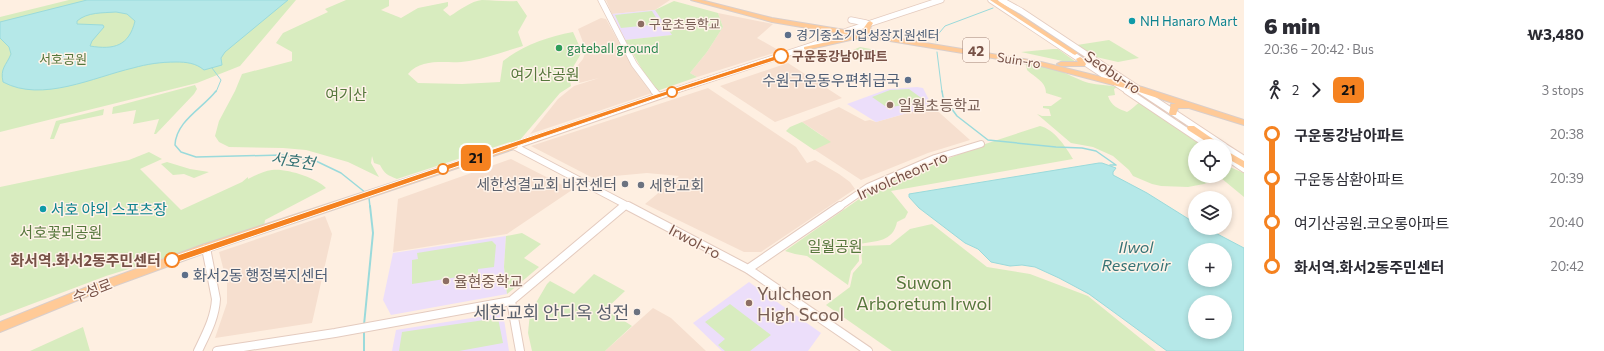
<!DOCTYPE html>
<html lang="en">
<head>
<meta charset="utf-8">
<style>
  :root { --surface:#fff; --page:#f7f7f7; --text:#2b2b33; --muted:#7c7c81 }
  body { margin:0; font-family:Commissioner,"Noto Sans KR",sans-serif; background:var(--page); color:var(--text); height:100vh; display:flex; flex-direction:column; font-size:15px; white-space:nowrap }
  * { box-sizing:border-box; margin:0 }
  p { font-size:13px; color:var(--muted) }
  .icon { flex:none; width:22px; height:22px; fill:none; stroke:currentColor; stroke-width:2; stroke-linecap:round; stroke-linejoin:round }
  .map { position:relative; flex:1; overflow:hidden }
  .side { display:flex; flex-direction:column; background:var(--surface); width:360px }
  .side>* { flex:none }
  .badge { padding:0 8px; border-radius:6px; font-size:14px; line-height:26px }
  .tools { position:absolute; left:1188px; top:139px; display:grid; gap:8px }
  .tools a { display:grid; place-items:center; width:44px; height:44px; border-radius:50%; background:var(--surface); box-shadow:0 2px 6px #0003; font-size:20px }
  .map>.badge { position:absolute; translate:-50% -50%; box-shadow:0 0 0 2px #fff }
  .legs { display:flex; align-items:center; gap:6px; height:44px; padding:0 20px; font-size:13px }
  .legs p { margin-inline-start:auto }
  .overview { display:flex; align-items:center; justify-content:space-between; height:68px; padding:0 20px }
  h1 { font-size:22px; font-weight:800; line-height:30px }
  ul { padding:0 20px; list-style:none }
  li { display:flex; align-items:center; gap:14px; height:44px; font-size:15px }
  li i { display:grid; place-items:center; width:6px; height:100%; margin:0 5px; background:currentColor }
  li i::after { content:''; width:10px; height:10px; margin:-5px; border:3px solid; border-radius:50%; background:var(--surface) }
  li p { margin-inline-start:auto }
  li:first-child i { background:linear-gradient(#0000 50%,currentColor 0) }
  li:last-child i { background:linear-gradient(currentColor 50%,#0000 0) }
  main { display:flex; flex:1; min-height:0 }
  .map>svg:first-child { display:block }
  .residential { fill:#f6dfcf }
  .education { fill:#ecdefa }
  .green { fill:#d8ecbf }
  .water { fill:#b5e8e8; stroke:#9adadb; fill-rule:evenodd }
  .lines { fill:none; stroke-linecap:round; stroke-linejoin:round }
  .stream-far2 { stroke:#9adadb; stroke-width:1 }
  .stream-far1 { stroke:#9adadb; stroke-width:1.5 }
  .stream { stroke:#9adadb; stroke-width:2 }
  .major-tunnel-far1 { stroke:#dcc8ba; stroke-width:7; stroke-dasharray:7 3.5; stroke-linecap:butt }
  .major-tunnel { stroke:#dcc8ba; stroke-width:8; stroke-dasharray:8 4.5; stroke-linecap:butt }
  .minor-far2-casing { stroke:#e4cbbf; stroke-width:7 }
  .minor-far1-casing { stroke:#e4cbbf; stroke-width:8 }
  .minor-casing { stroke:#e4cbbf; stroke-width:10 }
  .major-casing { stroke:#d9cecb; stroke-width:2 }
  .minor-far2 { stroke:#fff; stroke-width:5.5 }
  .minor-far1 { stroke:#fff; stroke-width:6 }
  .minor { stroke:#fff; stroke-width:8 }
  .major { fill:#ffca97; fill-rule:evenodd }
  .line-1 { fill:#f58220; stroke:#fff }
  .culture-dot { fill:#0f9aa8; stroke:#fff3e9; stroke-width:1.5 }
  .education-dot { fill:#8d6e63; stroke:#fff3e9; stroke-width:1.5 }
  .service-dot { fill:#5c6f8a; stroke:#fff3e9; stroke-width:1.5 }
  .leisure-dot { fill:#2e9e5b; stroke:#fff3e9; stroke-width:1.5 }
  .stop-1-dot { fill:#fff; stroke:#f58220; stroke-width:2 }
  .worship-dot { fill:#6b7280; stroke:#fff3e9; stroke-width:1.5 }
  .labels { text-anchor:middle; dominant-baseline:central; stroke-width:3; stroke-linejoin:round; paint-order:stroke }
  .far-culture-label { font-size:13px; fill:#0d838f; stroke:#fff3e9; text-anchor:start }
  .far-education-label { font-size:13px; fill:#785e54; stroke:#fff3e9; text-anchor:start }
  .far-service-label { font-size:13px; fill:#4e5e75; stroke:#fff3e9; text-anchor:start }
  .far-leisure-label { font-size:13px; fill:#27864d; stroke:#fff3e9; text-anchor:start }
  .far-stop-label { font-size:13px; font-weight:bold; fill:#775146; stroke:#fff3e9; text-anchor:start }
  .far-park-label { font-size:13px; fill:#56773c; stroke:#fff3e9 }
  .far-street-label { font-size:13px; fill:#775146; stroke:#fff3e9 }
  .shield { fill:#fff3e9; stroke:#a08277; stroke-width:1 }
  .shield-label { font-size:14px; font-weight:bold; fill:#775146 }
  .street-label { font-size:15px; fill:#775146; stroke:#fff3e9 }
  .park-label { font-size:15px; fill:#56773c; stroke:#fff3e9 }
  .service-label { font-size:15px; fill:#4e5e75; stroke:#fff3e9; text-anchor:end }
  .education-label { font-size:15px; fill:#785e54; stroke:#fff3e9; text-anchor:start }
  .worship-label { font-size:15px; fill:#5b616d; stroke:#fff3e9; text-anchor:end }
  .culture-label { font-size:15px; fill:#0d838f; stroke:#fff3e9; text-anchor:start }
  .stop-label { font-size:15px; font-weight:bold; fill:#775146; stroke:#fff3e9; text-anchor:end }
  .water-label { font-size:16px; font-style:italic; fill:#377476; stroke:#fff3e9 }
  .near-park-label { font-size:18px; fill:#56773c; stroke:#fff3e9 }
  .near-education-label { font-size:18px; fill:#785e54; stroke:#fff3e9; text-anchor:start }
  .near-worship-label { font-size:18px; fill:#5b616d; stroke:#fff3e9; text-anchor:end }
</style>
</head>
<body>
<main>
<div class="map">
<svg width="1244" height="351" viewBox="0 0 1244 351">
  <rect width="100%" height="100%" fill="#feefe1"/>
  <path class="residential" d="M 606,0 L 670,0 L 655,10 L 612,14 Z
    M 718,13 L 773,24 L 757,38 L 780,51 L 697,77 L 690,73 L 707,52 L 723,27 Z
    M 601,18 L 606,19 L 633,68 L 652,93 L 530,134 L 558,99 L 574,86 L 599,78 L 579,83 L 573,71 L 583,59 L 586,50 L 578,29 Z
    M 788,63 L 842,98 L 775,122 L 720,86 Z
    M 708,88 L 796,147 L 807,163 L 815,160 L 839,174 L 850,182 L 855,189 L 761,252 L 744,252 L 645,204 L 679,176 L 647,173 L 593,178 L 531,146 Z
    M 932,106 L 970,140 L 928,153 L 861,180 L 806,144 L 823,136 L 802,122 L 839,107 L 865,121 L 870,120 L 876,122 Z
    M 511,159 L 572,190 L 507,234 L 393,252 L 398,199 Z
    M 325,216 L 332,234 L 312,323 L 215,338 L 227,303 L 227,283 L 219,252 Z
    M 653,308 L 671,318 L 706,351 L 605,351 Z"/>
  <path class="education" d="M 655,10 L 673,35 L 625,40 L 612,14 Z
    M 917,87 L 923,88 L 932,106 L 876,122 L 847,104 L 888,89 Z
    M 506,236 L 504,267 L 507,294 L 391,315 L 383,300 L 393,253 Z
    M 749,282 L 821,333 L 808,351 L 722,351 L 693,323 Z
    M 503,313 L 509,351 L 392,351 L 396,330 Z"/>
  <path class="green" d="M 69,0 L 296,0 L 240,66 L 197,83 L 0,132 L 0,17 Z
    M 346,0 L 389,0 L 389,6 L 381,10 L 401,18 L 418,8 L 448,2 L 448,6 L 443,10 L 450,16 C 460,10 471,1 482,0 C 494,0 505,2 517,1 L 527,16 L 518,32 L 523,46 C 505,51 487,58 469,61 C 449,65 423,56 408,74 L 418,83 L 462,84 L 500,82 L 503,61 C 524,45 547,37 573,32 L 582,52 L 569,74 L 571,86 L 560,93 L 520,140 L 514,144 L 510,142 L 397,179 C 388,175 385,175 380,165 L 374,163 L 372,156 L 371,163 L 379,177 L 348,162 L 306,150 L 283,148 L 229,147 L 219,142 L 215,136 L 219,121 L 235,91 L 242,74 L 292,61 L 292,52 L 276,43 L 283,33 L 328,12 L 325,9 Z
    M 674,1 L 718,13 L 723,27 L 707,52 L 690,73 L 697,77 L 657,91 L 647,78 L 625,40 L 672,35 L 655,10 Z
    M 652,11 L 660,24 L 621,28 L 615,15 Z
    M 1109,40 L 1139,58 L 1118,62 L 1096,57 L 1077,45 Z
    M 860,47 L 881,51 L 882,63 L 853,50 Z
    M 1053,49 L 1058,49 L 1076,62 L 1067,62 L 1021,52 Z
    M 1026,64 C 1047,61 1070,77 1089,83 C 1098,85 1108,85 1117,87 L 1114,89 L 1115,95 L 1108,96 C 1111,106 1119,109 1127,112 C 1133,109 1135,105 1140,102 L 1186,132 L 1202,146 L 1195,146 L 1195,176 L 1225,176 L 1225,165 L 1244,173 L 1244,197 L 1221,178 L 1204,184 L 1188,187 L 1161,186 L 1152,184 L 1133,176 L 1129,170 L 1113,156 L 1093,147 L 1071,143 L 1037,114 L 1042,116 L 1051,116 L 1049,109 L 1043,108 L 1043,106 L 1051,106 L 1062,98 L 1046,93 C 1046,81 1034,77 1027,70 Z
    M 195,85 L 197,89 L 194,94 L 156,134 L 154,134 L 159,119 L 133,124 L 136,110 L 112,114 L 113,107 Z
    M 909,89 L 924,100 L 893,107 L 885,106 L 872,97 L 890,90 Z
    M 104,109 L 103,115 L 60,124 L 54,139 L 50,139 L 56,121 Z
    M 802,122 L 831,142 L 814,150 L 786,131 L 790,127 Z
    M 1040,126 C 1054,129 1066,147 1073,159 L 891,191 L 908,212 L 905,218 L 897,222 C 893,242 876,241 859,244 L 859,261 L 851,271 L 848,285 L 807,256 L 795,254 L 785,251 L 872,190 L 979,146 Z
    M 149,152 L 162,159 L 140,169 L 181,210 L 242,182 L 248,177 L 248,179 C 256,175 264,171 272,170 C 286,168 317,178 326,188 L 265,220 L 264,227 L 106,276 L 0,316 L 0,187 L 129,160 Z
    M 167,162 L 190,169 L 209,172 L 194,178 L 184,174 L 173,175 L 161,164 Z
    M 932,224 L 987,267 L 1030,274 L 1088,296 L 1156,351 L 892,351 L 826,305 L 850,287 L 853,273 L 862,263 L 861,246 L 890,245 L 910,229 Z
    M 522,233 L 541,244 L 524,258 L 539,267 L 507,294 L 504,267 L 506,236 Z
    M 492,241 L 496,245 L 494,267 L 478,269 L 478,274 L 412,284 L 412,260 L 418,259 L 417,253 Z
    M 594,274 L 625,291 L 606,309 L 632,326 L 605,351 L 532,351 L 528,333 L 530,313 L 547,284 L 550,281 L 574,294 Z
    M 730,304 L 771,335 L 750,351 L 725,351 L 718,345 L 725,339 L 705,322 Z
    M 498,318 L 503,343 L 459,351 L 399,351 L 402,332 Z
    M 83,327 L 90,351 L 30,351 Z"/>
  <path class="water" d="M 87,0 L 288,0 L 225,52 L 221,58 L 222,65 L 204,70 C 196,63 186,62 176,62 C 161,62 147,64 133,68 C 94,77 42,103 3,82 C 0,68 6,66 11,54 L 9,47 L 0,38 L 0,22 ZM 116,12 L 127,14 L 135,21 C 129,46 114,50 90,46 L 92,41 L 104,27 L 103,25 L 77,24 L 77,21 C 87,12 103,13 116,12 Z
    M 1099,163 L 1102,163 L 1116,168 L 1113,172 L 1113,175 L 1147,193 L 1195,223 L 1195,228 L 1206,228 L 1244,248 L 1244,351 L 1167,351 L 1089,294 L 1059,278 L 1035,267 L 1022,265 L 1010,266 L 991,262 L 978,249 L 965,243 L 919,208 L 909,197 L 909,194 ZM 1195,250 L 1225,250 L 1225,280 L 1195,280 ZM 1195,302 L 1225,302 L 1225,332 L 1195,332 Z"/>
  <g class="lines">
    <path class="stream-far2" d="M 936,42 L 935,38 L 945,26 L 993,8
      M 937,52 L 942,92
      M 212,68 L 221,80 L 216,92"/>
    <path class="stream-far1" d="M 216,91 C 203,108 176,121 175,145 L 181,152 L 196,157 L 282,155 L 316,161 L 341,173 L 366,193
      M 942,91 L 943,97 L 957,116 L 988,140 L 1056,147 L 1082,148 L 1096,151 L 1116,165 L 1110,165
      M 369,198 L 370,207"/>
    <path class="stream" d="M 364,325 L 373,233 L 370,206
      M 364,331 L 364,351"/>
    <path class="major-tunnel-far1" d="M 1079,53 L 1138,92"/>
    <path class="major-tunnel" d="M 1136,91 L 1148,99
      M 1158,108 L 1188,128"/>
    <g class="minor-far2-casing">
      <path id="minor-far2" d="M 601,0 L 634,64 L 655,92
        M 991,0 L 1129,92
        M 1001,0 L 1021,11 L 1143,92
        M 851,20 L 866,23
        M 671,92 L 813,45 L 850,30 L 941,0"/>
    </g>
    <g class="minor-far1-casing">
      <path id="minor-far1" d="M 654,91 L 659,96
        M 1127,91 L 1209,146
        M 1141,91 L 1224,146
        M 514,146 L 674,91
        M 514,146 L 630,207
        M 1225,147 L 1244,159
        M 1225,156 L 1244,169
        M 622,207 L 625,205
        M 839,207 L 868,187 L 935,158 L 981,144"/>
    </g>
    <g class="minor-casing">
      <path id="minor" d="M 628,206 L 748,269 L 868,351
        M 748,269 L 840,206
        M 511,301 L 520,351
        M 198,351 C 206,334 215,318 216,299 L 206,248
        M 217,351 L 335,333 L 511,301 L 624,206"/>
    </g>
    <g class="major-casing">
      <path id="major" d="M 691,0 L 701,0 L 772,18 L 869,34 L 863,29 L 868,22 L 870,21 L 873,23 L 870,28 L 876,33 L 877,35 L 1041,62 L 1142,87 L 1244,120 L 1244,125 L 1189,108 L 1178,108 L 1176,115 L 1170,115 L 1169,113 L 1171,104 L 1176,104 L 1136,91 L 1041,66 L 860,36 L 859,38 L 806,50 L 804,49 L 804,47 L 855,36 L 772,22 Z
        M 990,0 L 997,0 L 1078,53 L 1075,55 L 1073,54 Z
        M 1080,57 L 1082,58 L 1086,64 L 1085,66 L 1061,66 L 1057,64 L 1061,62 L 1078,62 L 1076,59 Z
        M 1188,126 L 1194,126 L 1223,146 L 1213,146 L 1188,130 L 1187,128 Z
        M 514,143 L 518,146 L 517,148 L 210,251 L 100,291 L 0,332 L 0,322 L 92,285 L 202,245 Z
        M 1225,150 L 1244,161 L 1244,168 L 1225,157 Z"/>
    </g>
    <use href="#minor-far2" class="minor-far2"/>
    <use href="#minor-far1" class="minor-far1"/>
    <use href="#minor" class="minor"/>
    <use href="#major" class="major"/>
  </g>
  <path class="line-1" d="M 781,54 L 783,55 L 783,58 L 655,99 L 175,263 L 169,263 L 168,260 L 169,258 L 651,96 Z"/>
  <g class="culture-dot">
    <circle cx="1132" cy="21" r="4"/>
    <circle cx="43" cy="209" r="4"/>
  </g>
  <g class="education-dot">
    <circle cx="641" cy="24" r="4"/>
    <circle cx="890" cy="105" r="4"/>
    <circle cx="446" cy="281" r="4"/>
    <circle cx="749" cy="303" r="4"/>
  </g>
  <g class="service-dot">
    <circle cx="788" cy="35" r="4"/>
    <circle cx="908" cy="80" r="4"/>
    <circle cx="185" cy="275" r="4"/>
  </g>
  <circle class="leisure-dot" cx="559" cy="48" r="4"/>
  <g class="stop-1-dot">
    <circle cx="781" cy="56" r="7"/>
    <circle cx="672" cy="92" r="5"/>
    <circle cx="443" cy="169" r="5"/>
    <circle cx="172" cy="260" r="7"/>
  </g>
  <g class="worship-dot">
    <circle cx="625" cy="184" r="4"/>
    <circle cx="641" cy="185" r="4"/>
    <circle cx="637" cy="312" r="4"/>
  </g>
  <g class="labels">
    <g class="far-culture-label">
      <text x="1140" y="21">NH Hanaro Mart</text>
    </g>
    <g class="far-education-label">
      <text x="649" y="24">구운초등학교</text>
    </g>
    <g class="far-service-label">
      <text x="796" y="35">경기중소기업성장지원센터</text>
    </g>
    <g class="far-leisure-label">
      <text x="567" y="48">gateball ground</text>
    </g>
    <g class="far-stop-label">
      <text x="792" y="56">구운동강남아파트</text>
    </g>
    <g class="far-park-label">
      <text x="63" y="59">서호공원</text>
    </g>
    <g class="far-street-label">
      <text transform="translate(1019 60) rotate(9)">Suin-ro</text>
    </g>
    <rect class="shield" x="963" y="38" width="26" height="24" rx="3"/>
    <g class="shield-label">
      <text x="976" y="50">42</text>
    </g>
    <g class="street-label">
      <text transform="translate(1113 72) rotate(34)">Seobu-ro</text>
      <text transform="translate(902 175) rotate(-24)">Irwolcheon-ro</text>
      <text transform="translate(695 241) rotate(28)">Irwol-ro</text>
      <text transform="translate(92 290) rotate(-21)">수성로</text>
    </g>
    <g class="park-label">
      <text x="545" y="74">여기산공원</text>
      <text x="346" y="94">여기산</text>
      <text x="61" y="232">서호꽃뫼공원</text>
      <text x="835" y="246">일월공원</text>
    </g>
    <g class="service-label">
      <text x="900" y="80">수원구운동우편취급국</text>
      <text x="193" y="275" text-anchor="start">화서2동 행정복지센터</text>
    </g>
    <g class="education-label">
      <text x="898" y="105">일월초등학교</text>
      <text x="454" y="281">율현중학교</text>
    </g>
    <g class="worship-label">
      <text x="617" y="184">세한성결교회 비전센터</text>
      <text x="649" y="185" text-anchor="start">세한교회</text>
    </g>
    <g class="culture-label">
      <text x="51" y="209">서호 야외 스포츠장</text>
    </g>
    <g class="stop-label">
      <text x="161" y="260">화서역.화서2동주민센터</text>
    </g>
    <g class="water-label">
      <text transform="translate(293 160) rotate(8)">서호천</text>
      <text x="1136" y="246">Ilwol<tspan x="1136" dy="18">Reservoir</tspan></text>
    </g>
    <g class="near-park-label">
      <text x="924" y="282">Suwon<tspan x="924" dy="21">Arboretum Irwol</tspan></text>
    </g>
    <g class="near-education-label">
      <text x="757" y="293">Yulcheon<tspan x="757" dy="21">High Scool</tspan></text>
    </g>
    <g class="near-worship-label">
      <text x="629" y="312">세한교회 안디옥 성전</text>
    </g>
  </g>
</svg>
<div class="tools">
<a><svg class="icon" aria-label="locate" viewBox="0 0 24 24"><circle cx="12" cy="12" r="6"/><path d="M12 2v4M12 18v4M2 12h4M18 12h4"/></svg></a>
<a><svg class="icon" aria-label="layers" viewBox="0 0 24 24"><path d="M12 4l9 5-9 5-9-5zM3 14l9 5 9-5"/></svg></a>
<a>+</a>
<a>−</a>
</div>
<b class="badge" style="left:476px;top:158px;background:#f58220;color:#111">21</b>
</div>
<section class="side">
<div class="overview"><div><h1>6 min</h1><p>20:36 – 20:42 · Bus</p></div><b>₩3,480</b></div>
<div class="legs"><svg class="icon" aria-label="walk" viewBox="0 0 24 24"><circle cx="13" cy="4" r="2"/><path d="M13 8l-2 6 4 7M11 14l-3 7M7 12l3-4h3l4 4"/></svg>2<svg class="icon" aria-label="forward" viewBox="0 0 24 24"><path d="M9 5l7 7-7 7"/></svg><b class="badge" style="background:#f58220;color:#111">21</b><p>3 stops</p></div>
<ul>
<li><i style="color:#f58220"></i><b>구운동강남아파트</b><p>20:38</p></li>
<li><i style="color:#f58220"></i><span>구운동삼환아파트</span><p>20:39</p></li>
<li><i style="color:#f58220"></i><span>여기산공원.코오롱아파트</span><p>20:40</p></li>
<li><i style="color:#f58220"></i><b>화서역.화서2동주민센터</b><p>20:42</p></li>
</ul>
</section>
</main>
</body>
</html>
